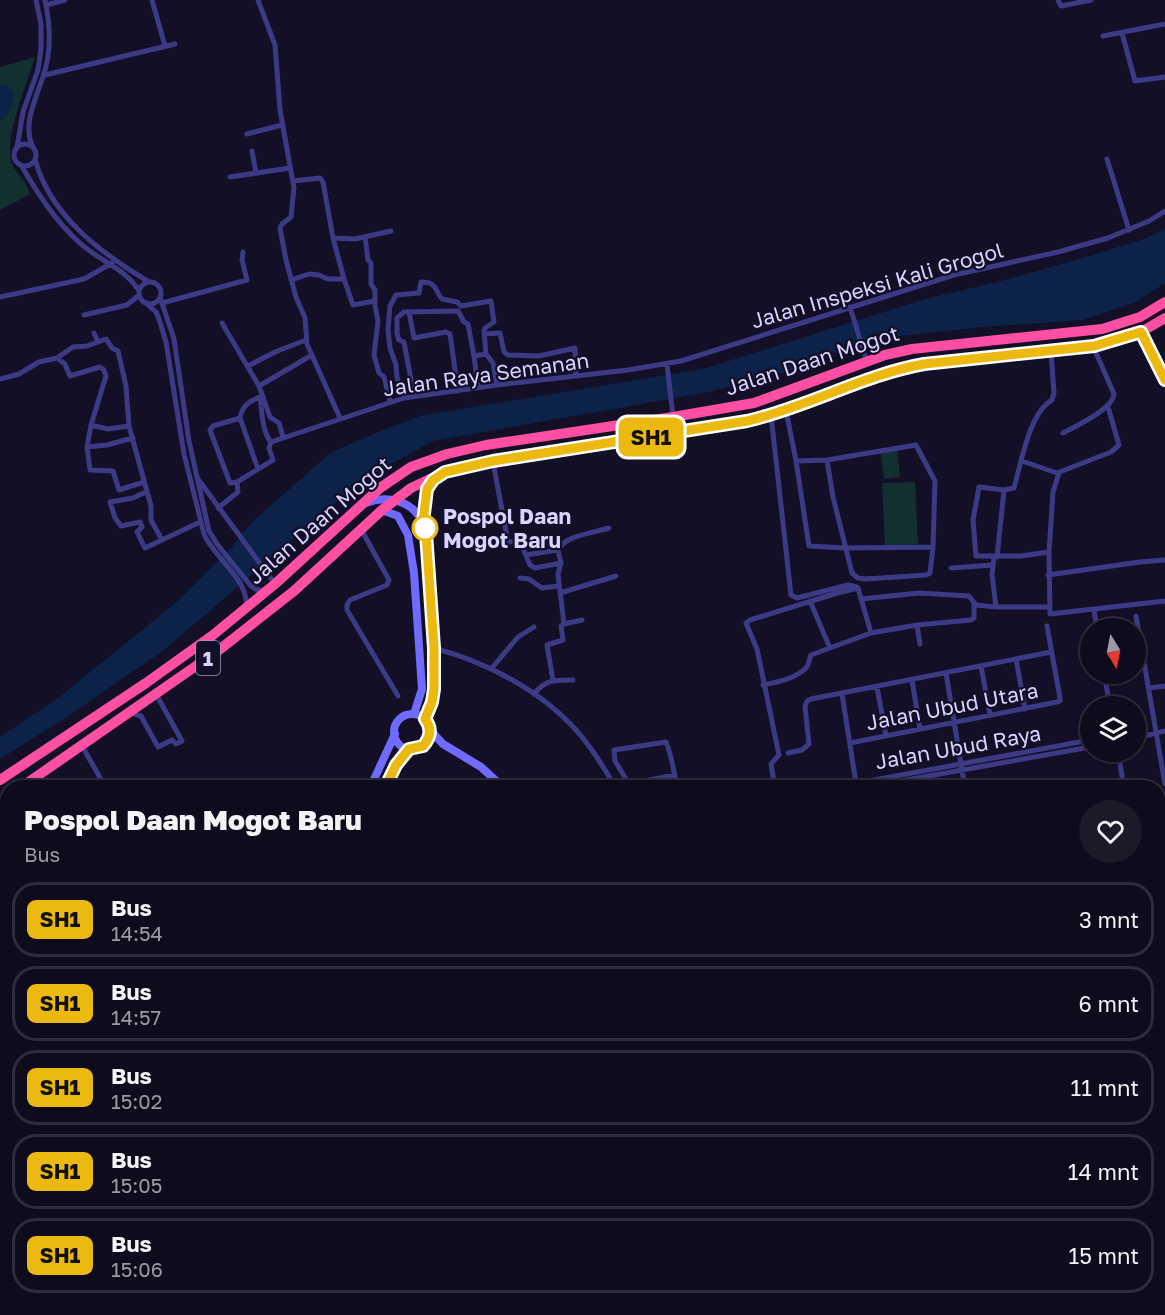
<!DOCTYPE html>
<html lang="id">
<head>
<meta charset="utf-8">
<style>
  :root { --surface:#0e0b1c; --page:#1c1929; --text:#f1f3f6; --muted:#9b9ba3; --line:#2e2b3b }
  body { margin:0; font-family:"Golos Text",sans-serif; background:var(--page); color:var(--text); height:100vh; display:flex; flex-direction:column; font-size:22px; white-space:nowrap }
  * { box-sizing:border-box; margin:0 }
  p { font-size:20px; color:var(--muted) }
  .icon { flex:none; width:33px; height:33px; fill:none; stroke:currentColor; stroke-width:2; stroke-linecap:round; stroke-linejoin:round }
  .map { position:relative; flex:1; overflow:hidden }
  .sheet { position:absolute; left:0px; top:780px; width:1166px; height:536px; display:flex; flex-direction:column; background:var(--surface); border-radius:24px 24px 0 0; box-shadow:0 3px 9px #0003,0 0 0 2px var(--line) }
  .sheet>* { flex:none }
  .badge { padding:0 12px; border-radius:9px; font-size:21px; line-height:39px }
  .needle { width:39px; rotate:170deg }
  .controls { position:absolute; left:1080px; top:618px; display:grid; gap:12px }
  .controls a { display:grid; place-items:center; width:66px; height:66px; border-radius:50%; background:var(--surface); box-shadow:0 3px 9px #0003,0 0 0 2px var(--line); font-size:30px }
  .map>.badge { position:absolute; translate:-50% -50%; box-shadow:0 0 0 3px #fff }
  .round { display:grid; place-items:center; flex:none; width:63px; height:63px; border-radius:32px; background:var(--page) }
  .headline { display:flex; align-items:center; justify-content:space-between; height:102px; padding:0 24px }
  h1 { font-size:28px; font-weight:800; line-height:45px }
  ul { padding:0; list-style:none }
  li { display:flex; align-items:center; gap:18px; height:75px; margin:0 12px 9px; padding:0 12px; border:3px solid var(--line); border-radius:24px }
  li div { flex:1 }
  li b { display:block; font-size:22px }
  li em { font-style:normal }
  li .badge { min-width:66px; font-weight:700; text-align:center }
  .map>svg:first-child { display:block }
  .green { fill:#12302f }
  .water { fill:#0c2248 }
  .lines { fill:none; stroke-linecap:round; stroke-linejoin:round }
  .street { stroke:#3d3a85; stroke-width:5 }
  .secondary { stroke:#6f6bff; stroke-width:8 }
  .highway { stroke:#ff4fa3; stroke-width:10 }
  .line-casing { stroke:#fff; stroke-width:14 }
  .line { stroke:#ecb910; stroke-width:9 }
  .stop-dot { fill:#fff; stroke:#ecb910; stroke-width:3 }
  .labels { text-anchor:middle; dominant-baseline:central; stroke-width:4.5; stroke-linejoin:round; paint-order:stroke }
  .shield { fill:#130f26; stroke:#9e99be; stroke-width:1.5 }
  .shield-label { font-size:20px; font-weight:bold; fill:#d9d4ff }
  .street-label { font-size:21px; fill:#d9d4ff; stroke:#130f26 }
  .stop-label { font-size:21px; font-weight:bold; fill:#d9d4ff; stroke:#130f26; text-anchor:start }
</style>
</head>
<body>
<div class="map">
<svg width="1165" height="1315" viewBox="0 0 1165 1315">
  <rect width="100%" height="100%" fill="#130f26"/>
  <path class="green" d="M 35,57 C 28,81 1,144 13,166 C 16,172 21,176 24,181 C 27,185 28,190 30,194 L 0,210 L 0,67 Z
    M 897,447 L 900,477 L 884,479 L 880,449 Z
    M 915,482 L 918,544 L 885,546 L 882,483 Z
    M 1165,1227 L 1165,1315 L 1088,1315 L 1086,1308 L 1158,1308 L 1158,1228 Z
    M 752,1308 L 809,1308 L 809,1315 L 752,1315 Z
    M 817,1308 L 999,1308 L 1013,1315 L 817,1315 Z"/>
  <path class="water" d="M 0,85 C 8,84 13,89 15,97 L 9,112 L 0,121 Z
    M 1165,229 L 1165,283 L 1136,302 L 1083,320 L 982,327 L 865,340 L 795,370 L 709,392 L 433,441 L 365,478 L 164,650 L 67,717 L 0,759 L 0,737 L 57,699 L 180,599 L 230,549 L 251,523 L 330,453 L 371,435 L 420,416 L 703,369 L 925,299 L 1001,281 L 1083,258 L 1147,238 Z"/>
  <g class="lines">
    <path class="street" d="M 152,0 L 165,46
      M 258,0 L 275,45 L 280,110 L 294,188 L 291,217 L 282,224 L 280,228 L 286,260 L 296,297 L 305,318 L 307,344 L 340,418
      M 1058,0 L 1061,6 L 1091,0
      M 46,5 L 65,0
      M 1122,33 L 1135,81 L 1165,77
      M 1103,36 L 1165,24
      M 45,75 L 175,44
      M 247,134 L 282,125
      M14 155a11 11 0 1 1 22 0a11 11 0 1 1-22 0Z
      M 17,147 L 23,112 L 38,70 L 41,49 L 41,24 L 36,0
      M 33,147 C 19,119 45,85 48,56 C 51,37 49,19 45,0
      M 252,151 L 256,173
      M 35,159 C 50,216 101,253 149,282
      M 1107,159 L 1129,230
      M 21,165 C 38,194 55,221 81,244 C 100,261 126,269 139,291
      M 230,177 L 290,168
      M 293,181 L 320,178 L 323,182 L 333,238 L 344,279
      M 365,237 L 368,260 L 371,263 L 371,284 L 375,290 L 375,306 L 378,321 L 374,355 L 379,373 L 384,377 L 390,401
      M 333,238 L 355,239 L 391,231
      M 291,280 L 309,274 L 319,275 L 328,279 L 344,279 L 353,305 L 375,301
      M139 293a11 11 0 1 1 22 0a11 11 0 1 1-22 0Z
      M 0,297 L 84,279 L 112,263
      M 160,297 L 174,339 L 189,441 L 209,531 L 217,544 L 251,586 L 255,589 L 266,591
      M 162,303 L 247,280 L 242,260 L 243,252
      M 147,304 L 156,312 L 159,319 L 166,342 L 184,454 L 204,534 C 213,556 249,581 246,605
      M 850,307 L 867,362
      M 409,312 L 414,338 L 446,332 L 450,334 L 458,391
      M 84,315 L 127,305 L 139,295
      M 222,323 L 259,386 L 270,417 L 279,423 L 283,437
      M 94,333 L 98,342
      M 484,334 L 500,333 L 504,352 L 508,355 L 539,356 L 575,348 L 576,376
      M 474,356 L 478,388
      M 57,358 L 65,364 L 70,376 L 100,367 L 104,370 L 106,376 L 91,425 L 87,447 L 90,470 L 113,471 L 119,490 L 144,482
      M 667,364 L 673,417
      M 248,366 L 275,352 L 306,340
      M 0,379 L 19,374 L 39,362 L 57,358 L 73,347 L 87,346 L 106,339 L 112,348 L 118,351 L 126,386 L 129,426 L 108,429 L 91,425
      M 259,386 L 312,355
      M 414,396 L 404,342 L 399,340 L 397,333 L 397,318 L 404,312 L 458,311 L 464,322 L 468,324 L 474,356 L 486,354 L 493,363 L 497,385
      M 260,397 C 262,411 262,432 271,442
      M 404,398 L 402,388 L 397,378 L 396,365 L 390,348 L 388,330 L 390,306 L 396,295 L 419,293 L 421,282 C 437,282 434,289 442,299 L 457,302 L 461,306 L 491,301 L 494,322 L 485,328 L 484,331 L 486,354
      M 786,410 L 796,461 L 827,460 L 833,497 L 852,573 L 858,578 L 866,579 L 926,575 L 930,573 L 933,547 L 935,481 L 916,445 L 827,460
      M 771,415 L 791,595 L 797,598 L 848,585 L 857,587
      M 240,418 L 258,469
      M 240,418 C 242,405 251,400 263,396
      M 129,426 L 151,506 L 151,520 L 162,540
      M 1063,433 C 1076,426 1113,409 1114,394 L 1093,346
      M 271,442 L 404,398 L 497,385 L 628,370 L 681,361 L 954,275 L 1058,252 L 1108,238 L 1149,221 L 1165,211
      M 87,447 L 107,445 L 133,438
      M 796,461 L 809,546 L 845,548 L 933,547
      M 1022,461 L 1057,473 L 1111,452 L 1119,445 L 1108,407
      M 493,462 L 508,542 L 520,541 L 530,565 L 535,568 L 561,563
      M 198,479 L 275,584
      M 237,482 L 230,483 L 210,430 L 213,426 L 240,418
      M 1004,490 L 979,487 L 973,520 L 976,556 L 1021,556 L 1049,552 L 1050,614 L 1165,601
      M 146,492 L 133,498 L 110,502 L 115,518 L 121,526 L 140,522 L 142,527 L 137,532 L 145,548 L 200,522
      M 218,508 L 238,492 L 237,482 L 273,460 L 269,448 L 271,442
      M 361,529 L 389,580 L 387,585 L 350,600 L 347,605 L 347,610 L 398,696
      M 558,550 C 566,535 593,533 609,528
      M 1049,552 L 1053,492 L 1059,473
      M 526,555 L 558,550 L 561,563 L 558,574 L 564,624 L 561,626 L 563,640 L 547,645 L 553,680
      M 994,557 L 992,574 L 996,607
      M 997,557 L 1004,490 L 1014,488 C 1021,464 1029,413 1052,400 L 1054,393 L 1051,352
      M 951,568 L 993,565
      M 1048,575 L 1140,562 L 1165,560
      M 520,578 L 529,579 L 542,588 L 559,586
      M 858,588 L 871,633 L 917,625 L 971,620 L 974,618 L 974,604
      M 560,593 L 616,576
      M 861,599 L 919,593 L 969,596 L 976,605 L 996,607 L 1049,607
      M 810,601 L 830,648 L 871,633
      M 1094,610 L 1097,628
      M 1136,616 L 1165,784
      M 564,624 L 582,620
      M 917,625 L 920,644
      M 434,648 C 486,662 540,690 576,730 C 592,748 604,768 616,788
      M 1016,659 L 1025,709
      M 981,666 L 990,715
      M 491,669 L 518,637 L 534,627
      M 946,673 L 965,788
      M 1104,674 L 1110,706
      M 912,680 L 920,729
      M 763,685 C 778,682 795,679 806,668 C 809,665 809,659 811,655 L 830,648
      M 877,687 L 886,736
      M 1149,688 L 1165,686
      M 534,694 C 546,679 555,680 573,680
      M 842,694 L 856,783
      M 131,713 L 141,716 L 158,747 L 172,740 L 176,744 L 182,741 L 156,694
      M 1136,738 L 1165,731
      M 850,743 L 1057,702 L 1060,701 L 1060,698 L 1047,626
      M 82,746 L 106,788
      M 1118,752 L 1124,788
      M 788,753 L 802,750 L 809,744 L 805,707 L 807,701 L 811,699 L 1051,652
      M 675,775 L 629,784 L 615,761 L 614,750 L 666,742 C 672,756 674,772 677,788
      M 775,788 L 771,764 L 779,755 L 757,649 L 746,623 L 750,620 L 834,594 L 858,588
      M 831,788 L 1090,740
      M 862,788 L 1090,747
      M 0,846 L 8,844
      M 1158,877 L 1165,876
      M 1158,920 L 1165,919
      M 1158,982 L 1164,1018
      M 0,1000 L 8,1024
      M 0,1044 L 8,1041
      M 0,1124 L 8,1122
      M 0,1156 L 8,1154
      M 0,1188 L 8,1186
      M 0,1223 L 8,1221
      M 0,1255 L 8,1253
      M 0,1287 L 8,1285
      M 312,1308 L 314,1315
      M 493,1308 L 495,1315
      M 535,1308 L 535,1315
      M 713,1308 L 713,1311
      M 813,1315 L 813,1308"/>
    <path class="secondary" d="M 366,503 C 387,495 411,500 422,521 C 428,533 427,550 428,562 C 432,604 436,647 434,688 C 433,699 429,709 425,719
      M 382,510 L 398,516 L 408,535 L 414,573 L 422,689 L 414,714
      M394 732a18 18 0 1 1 36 0a18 18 0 1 1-36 0Z
      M 430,730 L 443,744 L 481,767 L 504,788
      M 370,788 L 395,734
      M 385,788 L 396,765 L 409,749
      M 0,867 L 8,883
      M 1158,1038 L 1164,1025 L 1164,1018
      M 1158,1053 L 1165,1049
      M 0,1085 L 8,1082
      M 133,1308 L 135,1315
      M 1024,1308 L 1037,1315
      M 48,1315 L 86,1308
      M 1043,1315 L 1047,1308
      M 1052,1315 L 1055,1308"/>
    <path class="highway" d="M 423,522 L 427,489 L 436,478
      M 0,780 L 146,683 L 213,635 L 275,584 L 380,488 L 411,467 L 447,454 L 486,445 L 673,417 L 754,403 L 885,355 L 912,349 L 1102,329 L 1140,317 L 1165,302
      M 20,788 L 219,650 L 294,591 L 382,510 L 411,488 L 445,472 L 493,461 L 747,421 C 808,407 863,375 924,364 L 1093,346 L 1141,332 L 1165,318
      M 0,801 L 8,796"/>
  </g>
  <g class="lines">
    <g class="line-casing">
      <path id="line" d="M 385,788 L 396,765 L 409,749 L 423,746 C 431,737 432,728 425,719 L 432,702 L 434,689 L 434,648 L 426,533 L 423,522 L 427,489 L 433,480 L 445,472 L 493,461 L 747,421 C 808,407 863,375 924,364 L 1094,346 L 1141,332 L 1165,380"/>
    </g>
    <use href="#line" class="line"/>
  </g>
  <circle class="stop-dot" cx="425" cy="528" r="12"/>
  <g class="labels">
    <rect class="shield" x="196" y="641" width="24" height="34" rx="4.5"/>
    <g class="shield-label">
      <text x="208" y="658">1</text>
    </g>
    <g class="street-label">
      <text transform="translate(877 285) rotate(-16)">Jalan Inspeksi Kali Grogol</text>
      <text transform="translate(812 360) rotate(-18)">Jalan Daan Mogot</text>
      <text transform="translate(486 374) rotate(-8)">Jalan Raya Semanan</text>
      <text transform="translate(319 520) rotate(-41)">Jalan Daan Mogot</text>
      <text transform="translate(952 706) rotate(-11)">Jalan Ubud Utara</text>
      <text transform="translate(958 747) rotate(-10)">Jalan Ubud Raya</text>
    </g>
    <g class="stop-label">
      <text x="443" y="516">Pospol Daan<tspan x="443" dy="24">Mogot Baru</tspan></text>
    </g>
  </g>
</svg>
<div class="controls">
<a><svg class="needle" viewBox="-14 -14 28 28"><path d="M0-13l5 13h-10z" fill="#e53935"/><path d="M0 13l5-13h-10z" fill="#9b9ba3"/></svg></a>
<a><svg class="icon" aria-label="layers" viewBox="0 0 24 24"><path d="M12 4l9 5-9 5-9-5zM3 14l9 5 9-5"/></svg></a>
</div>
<b class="badge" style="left:651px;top:437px;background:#ecb910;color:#111">SH1</b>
<section class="sheet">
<div class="headline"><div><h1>Pospol Daan Mogot Baru</h1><p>Bus</p></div><a class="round"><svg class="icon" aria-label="heart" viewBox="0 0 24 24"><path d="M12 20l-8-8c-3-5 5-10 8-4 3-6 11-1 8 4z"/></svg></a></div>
<ul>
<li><span class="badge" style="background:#ecb910;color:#111">SH1</span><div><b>Bus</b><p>14:54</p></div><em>3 mnt</em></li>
<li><span class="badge" style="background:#ecb910;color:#111">SH1</span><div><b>Bus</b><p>14:57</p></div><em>6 mnt</em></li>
<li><span class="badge" style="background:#ecb910;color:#111">SH1</span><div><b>Bus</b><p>15:02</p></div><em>11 mnt</em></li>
<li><span class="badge" style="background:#ecb910;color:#111">SH1</span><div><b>Bus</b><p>15:05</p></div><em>14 mnt</em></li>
<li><span class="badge" style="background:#ecb910;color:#111">SH1</span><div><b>Bus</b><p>15:06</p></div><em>15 mnt</em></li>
</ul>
</section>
</div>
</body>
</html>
